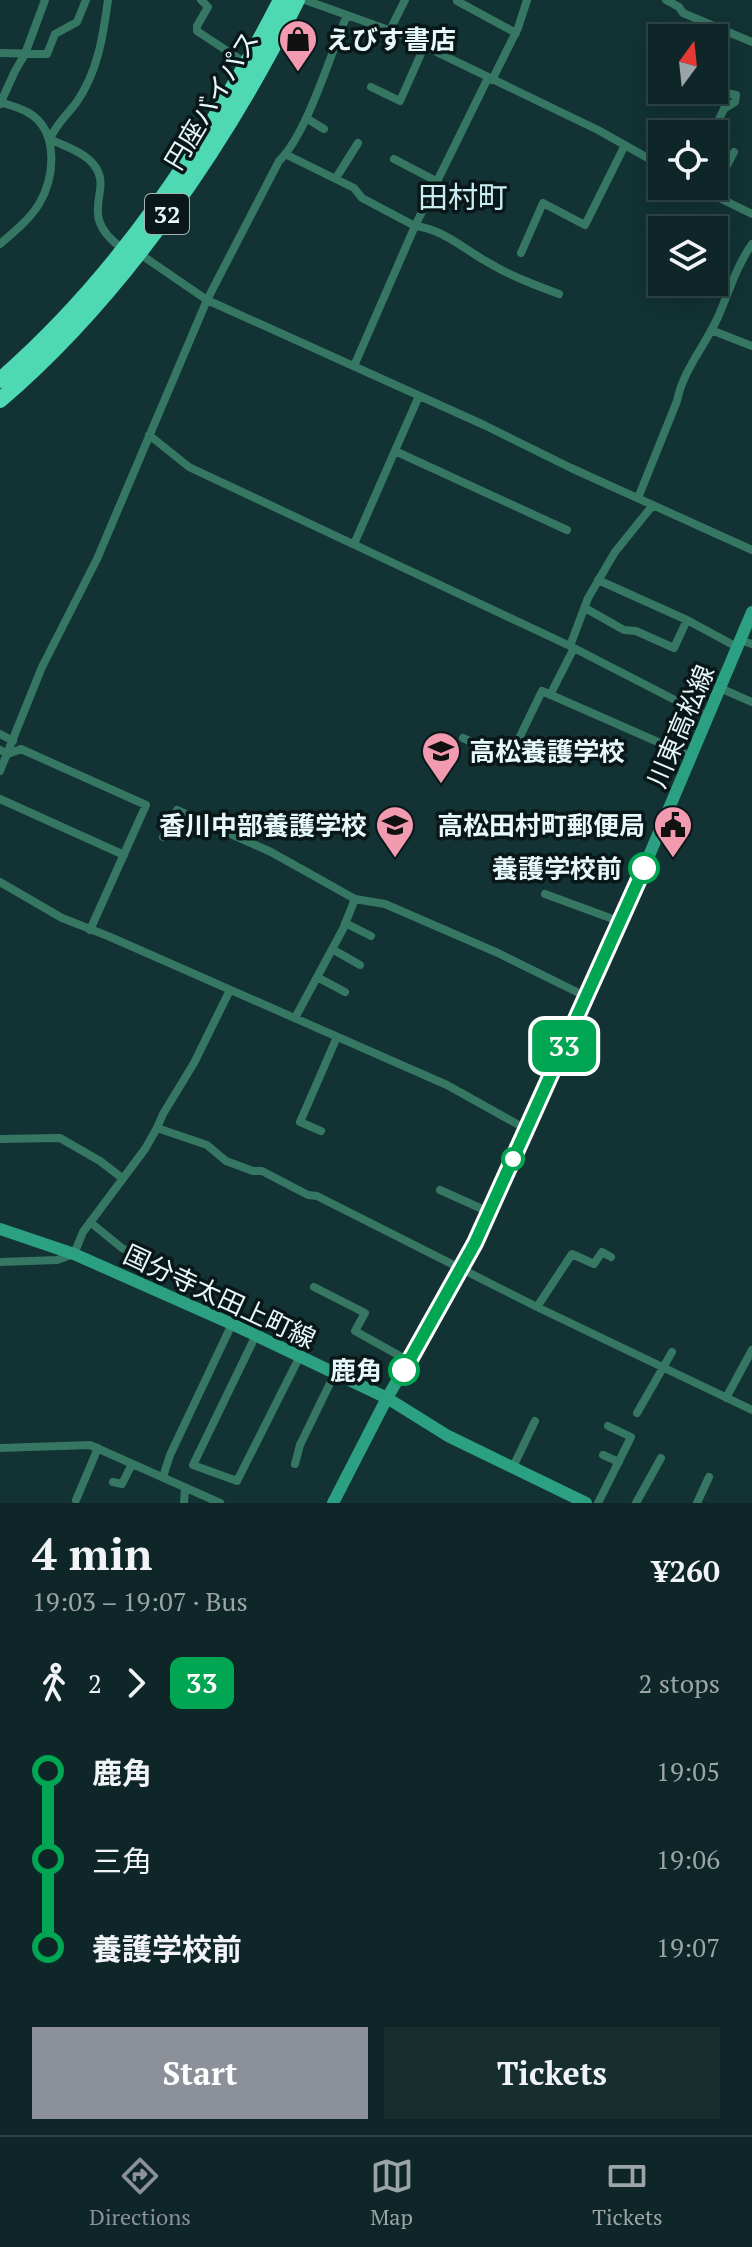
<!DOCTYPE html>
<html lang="en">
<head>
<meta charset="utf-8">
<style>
  :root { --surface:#0e2627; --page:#172e2f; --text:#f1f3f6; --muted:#9ba5a7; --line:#2e4344; --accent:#8c9099 }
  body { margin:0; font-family:"PT Serif","Noto Sans JP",serif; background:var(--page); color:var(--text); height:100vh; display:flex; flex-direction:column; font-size:30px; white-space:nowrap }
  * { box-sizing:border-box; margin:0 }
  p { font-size:26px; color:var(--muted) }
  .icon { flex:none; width:44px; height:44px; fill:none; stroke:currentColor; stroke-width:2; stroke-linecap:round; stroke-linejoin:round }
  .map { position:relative; height:1503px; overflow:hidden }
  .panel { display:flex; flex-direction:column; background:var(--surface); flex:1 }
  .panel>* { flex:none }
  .badge { padding:0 16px; border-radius:12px; font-size:28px; line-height:52px }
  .needle { width:52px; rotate:15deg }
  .buttons { position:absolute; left:648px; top:24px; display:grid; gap:16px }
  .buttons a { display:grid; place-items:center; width:80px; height:80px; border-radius:0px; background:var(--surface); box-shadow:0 8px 32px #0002,0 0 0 2px var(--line); font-size:40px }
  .map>.badge { position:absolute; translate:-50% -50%; box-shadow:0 0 0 4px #fff }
  .legs { display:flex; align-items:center; gap:12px; height:88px; padding:0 32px; font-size:26px }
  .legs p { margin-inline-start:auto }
  .summary { display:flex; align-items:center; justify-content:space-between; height:136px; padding:0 32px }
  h1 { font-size:44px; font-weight:800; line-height:60px }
  .button { display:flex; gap:16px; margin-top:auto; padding:16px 32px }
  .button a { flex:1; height:92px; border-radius:0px; background:var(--accent); color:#fff; font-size:32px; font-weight:800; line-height:92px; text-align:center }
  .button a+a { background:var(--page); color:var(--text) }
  ul { padding:0 32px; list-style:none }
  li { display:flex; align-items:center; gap:28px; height:88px; font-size:30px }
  li i { display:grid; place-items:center; width:12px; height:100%; margin:0 10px; background:currentColor }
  li i::after { content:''; width:20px; height:20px; margin:-10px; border:6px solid; border-radius:50%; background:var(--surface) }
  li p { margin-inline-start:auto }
  li:first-child i { background:linear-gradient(#0000 50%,currentColor 0) }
  li:last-child i { background:linear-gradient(currentColor 50%,#0000 0) }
  .tab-bar { display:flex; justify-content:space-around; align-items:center; height:112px; border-top:2px solid var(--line); background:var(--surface); font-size:22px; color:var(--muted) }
  .tab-bar a { display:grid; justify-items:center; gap:4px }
  .tab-bar .on { color:var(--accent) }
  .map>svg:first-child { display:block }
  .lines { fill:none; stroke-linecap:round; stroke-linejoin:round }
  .street { stroke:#367764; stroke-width:8 }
  .secondary { stroke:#2ca182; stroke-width:12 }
  .highway { stroke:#4ed9b3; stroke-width:16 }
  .line-1-casing { stroke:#fff; stroke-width:18 }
  .line-1 { stroke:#00a651; stroke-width:12 }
  .stop-1-dot { fill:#fff; stroke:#00a651; stroke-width:4 }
  .labels { text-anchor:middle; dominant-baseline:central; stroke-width:7; stroke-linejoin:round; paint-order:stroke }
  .shield { fill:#0a1718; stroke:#a4b4b6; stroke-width:2 }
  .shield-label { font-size:24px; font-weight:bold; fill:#e6f8fa }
  .poi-label { font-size:26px; font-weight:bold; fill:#e6f8fa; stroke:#0a1718; text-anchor:start }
  .street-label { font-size:26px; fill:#e6f8fa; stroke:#0a1718 }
  .stop-label { font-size:26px; font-weight:bold; fill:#e6f8fa; stroke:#0a1718; text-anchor:end }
  .quarter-label { font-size:30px; fill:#c8ecef; stroke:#0a1718 }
</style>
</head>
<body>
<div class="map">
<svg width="752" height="1503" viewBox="0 0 752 1503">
  <rect width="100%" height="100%" fill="#123234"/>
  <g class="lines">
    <path class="street" d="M 108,0 C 103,36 98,72 76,103 C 67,115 56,124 50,139 C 64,146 84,152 94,165 C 115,192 74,214 123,249
      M 201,0 L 208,7 L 197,26 L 197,31 L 247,64
      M 305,0 L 397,33 L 598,130 L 662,166
      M 666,0 L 679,7 L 683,13 L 752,42
      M 457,1 L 516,33
      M 390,30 L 405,0
      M 0,53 L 47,54 L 55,34 L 77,22 L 86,0
      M 492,80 L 518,28 L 527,0
      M 371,87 L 400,101 L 424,47
      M 0,102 C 9,105 21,108 29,113 C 59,131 55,177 39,204 C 29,220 14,232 0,244
      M 0,104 L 15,71 L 25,54 L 45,0
      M 306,118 L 324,129
      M 712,134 L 724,109 L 727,93 L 736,95 L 735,102 L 724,109
      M 285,154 L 354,188 L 362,198 L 415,226 C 443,229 465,250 489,263 C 511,276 535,285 559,294
      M 394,159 L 438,182
      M 336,178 L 358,143
      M 695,186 L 752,214
      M 711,196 L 734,152
      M 137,252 L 207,300 L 484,425 L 571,468 L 752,550
      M 521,253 L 543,203 L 585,225 L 625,145
      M 711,330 L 752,346
      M 354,366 L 415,226 L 488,78
      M 149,435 L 189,467 L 570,646 L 708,717
      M 395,451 L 567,530
      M 638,498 L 677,401 C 683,370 705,346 718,317 C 729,292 736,267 752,244
      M 354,544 L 419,396
      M 598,580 L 687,620 L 737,647
      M 585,608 L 624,630 L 636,631 L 674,648 L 687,620
      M 740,640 L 752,644
      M 570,646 L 588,598 L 615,552 L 653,505
      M 720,688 L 752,702
      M 550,695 L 574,648
      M 0,734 L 13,741
      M 463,738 L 509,759 L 542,691 L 692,757
      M 0,750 L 8,754 L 21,749 L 146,805 L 90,930
      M 0,771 L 42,667 L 97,559 L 207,300 L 279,161 C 307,134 331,53 347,15
      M 0,799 L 124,855
      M 163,837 L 177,810 L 271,852 L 355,899 L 385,904 L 498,953 L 587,997
      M 0,882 L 62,918 L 108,936 L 447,1085 L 526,1129
      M 545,894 L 621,922
      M 345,923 L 371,936
      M 332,949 L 360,965
      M 317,977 L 345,992
      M 295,1018 L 343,929 L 355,899
      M 157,1128 L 207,1145 L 226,1161 L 253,1171 L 262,1171 L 308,1195 L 317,1196 L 537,1307 L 752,1410
      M 321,1131 L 300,1122 L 337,1037
      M 0,1139 L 60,1138 L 100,1161 L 122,1178
      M 440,1190 L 489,1212
      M 90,1222 L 122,1248 L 140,1257
      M 0,1262 L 57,1260 L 74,1254 L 83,1232 L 145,1149 L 157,1128 L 163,1114 L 194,1063 L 230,990
      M 314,1287 L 365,1313 L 355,1331 L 409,1361
      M 537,1307 L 572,1254 L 594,1264 L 602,1252 L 611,1257
      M 256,1335 L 193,1465 L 237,1481 L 300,1356
      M 726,1398 L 752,1350
      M 637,1413 L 672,1352
      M 0,1448 L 90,1445 L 220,1503
      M 603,1455 L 619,1462
      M 295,1464 L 300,1445 L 335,1373
      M 512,1469 L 535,1421
      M 163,1477 L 170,1455 L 232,1324
      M 113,1482 L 122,1484 L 132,1464
      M 76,1500 L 98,1448
      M 184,1503 L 185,1488
      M 598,1503 L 631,1437 L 608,1426
      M 636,1503 L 661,1458
      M 697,1503 L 709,1477"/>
    <path class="secondary" d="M 0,1229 L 74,1254 L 232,1324 L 387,1398 L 448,1436 L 586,1503
      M 333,1503 L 387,1398 L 452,1287 L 475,1243 L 621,922 L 752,612"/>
    <path class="highway" d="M 0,380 C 120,276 209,140 281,0
      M 0,400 C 122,296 226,143 297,0"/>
  </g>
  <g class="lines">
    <g class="line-1-casing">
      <path id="line-1" d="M 404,1370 L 475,1243 L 644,868"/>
    </g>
    <use href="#line-1" class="line-1"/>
  </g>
  <defs>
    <g id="shop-pin" transform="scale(2)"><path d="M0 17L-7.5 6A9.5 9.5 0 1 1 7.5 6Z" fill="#f29ab0" stroke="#0a1718"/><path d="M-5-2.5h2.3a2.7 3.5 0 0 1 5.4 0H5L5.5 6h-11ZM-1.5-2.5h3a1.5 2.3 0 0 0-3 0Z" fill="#111"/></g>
    <g id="school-pin" transform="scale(2)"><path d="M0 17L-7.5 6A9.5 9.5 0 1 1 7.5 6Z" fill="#f29ab0" stroke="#0a1718"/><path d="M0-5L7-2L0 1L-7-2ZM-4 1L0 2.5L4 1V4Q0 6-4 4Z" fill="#111"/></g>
    <g id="civic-pin" transform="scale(2)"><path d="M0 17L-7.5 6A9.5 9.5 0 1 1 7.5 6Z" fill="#f29ab0" stroke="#0a1718"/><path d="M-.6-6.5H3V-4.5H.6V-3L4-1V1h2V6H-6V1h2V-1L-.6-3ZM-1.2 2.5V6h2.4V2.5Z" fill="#111"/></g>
  </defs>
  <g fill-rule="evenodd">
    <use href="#shop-pin" x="298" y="39"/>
    <use href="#school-pin" x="441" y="751"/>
    <use href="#school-pin" x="395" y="825"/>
    <use href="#civic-pin" x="673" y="825"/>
  </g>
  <g class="stop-1-dot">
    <circle cx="644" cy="868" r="14"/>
    <circle cx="513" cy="1159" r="10"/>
    <circle cx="404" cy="1370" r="14"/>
  </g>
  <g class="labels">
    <rect class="shield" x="145" y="194" width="44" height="40" rx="6"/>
    <g class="shield-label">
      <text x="167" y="214">32</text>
    </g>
    <g class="poi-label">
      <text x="326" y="39">えびす書店</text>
      <text x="469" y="751">高松養護学校</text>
      <text x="367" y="825" text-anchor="end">香川中部養護学校</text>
      <text x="645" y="825" text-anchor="end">高松田村町郵便局</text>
    </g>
    <g class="street-label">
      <text transform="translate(211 100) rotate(-59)">円座バイパス</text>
      <text transform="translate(680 726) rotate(-67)">川東高松線</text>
      <text transform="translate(220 1296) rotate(25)">国分寺太田上町線</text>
    </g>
    <g class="stop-label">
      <text x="622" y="868">養護学校前</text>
      <text x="382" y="1370">鹿角</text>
    </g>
    <g class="quarter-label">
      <text x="463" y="197">田村町</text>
    </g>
  </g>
</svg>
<div class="buttons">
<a><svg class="needle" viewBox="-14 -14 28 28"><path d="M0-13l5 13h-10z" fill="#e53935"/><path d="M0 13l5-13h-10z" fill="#9ba5a7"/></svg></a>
<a><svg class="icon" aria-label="locate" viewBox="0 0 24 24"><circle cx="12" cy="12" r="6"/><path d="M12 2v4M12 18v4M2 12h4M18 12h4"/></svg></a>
<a><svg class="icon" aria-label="layers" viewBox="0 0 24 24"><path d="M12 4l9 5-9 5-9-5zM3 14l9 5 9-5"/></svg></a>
</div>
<b class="badge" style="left:564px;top:1046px;background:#00a651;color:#fff">33</b>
</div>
<section class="panel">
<div class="summary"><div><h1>4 min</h1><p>19:03 – 19:07 · Bus</p></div><b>¥260</b></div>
<div class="legs"><svg class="icon" aria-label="walk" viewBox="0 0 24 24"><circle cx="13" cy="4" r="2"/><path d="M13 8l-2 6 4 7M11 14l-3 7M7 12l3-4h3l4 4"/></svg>2<svg class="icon" aria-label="forward" viewBox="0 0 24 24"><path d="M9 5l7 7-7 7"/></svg><b class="badge" style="background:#00a651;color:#fff">33</b><p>2 stops</p></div>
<ul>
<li><i style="color:#00a651"></i><b>鹿角</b><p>19:05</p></li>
<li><i style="color:#00a651"></i><span>三角</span><p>19:06</p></li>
<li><i style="color:#00a651"></i><b>養護学校前</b><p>19:07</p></li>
</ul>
<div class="button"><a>Start</a><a>Tickets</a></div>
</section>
<nav class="tab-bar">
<a class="on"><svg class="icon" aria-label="directions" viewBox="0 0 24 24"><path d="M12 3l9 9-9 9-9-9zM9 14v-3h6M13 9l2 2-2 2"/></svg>Directions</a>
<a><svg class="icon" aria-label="map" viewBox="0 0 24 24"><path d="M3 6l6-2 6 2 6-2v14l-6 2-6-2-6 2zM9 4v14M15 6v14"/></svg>Map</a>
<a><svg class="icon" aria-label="tickets" viewBox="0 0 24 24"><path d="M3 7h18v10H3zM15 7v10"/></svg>Tickets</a>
</nav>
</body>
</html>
